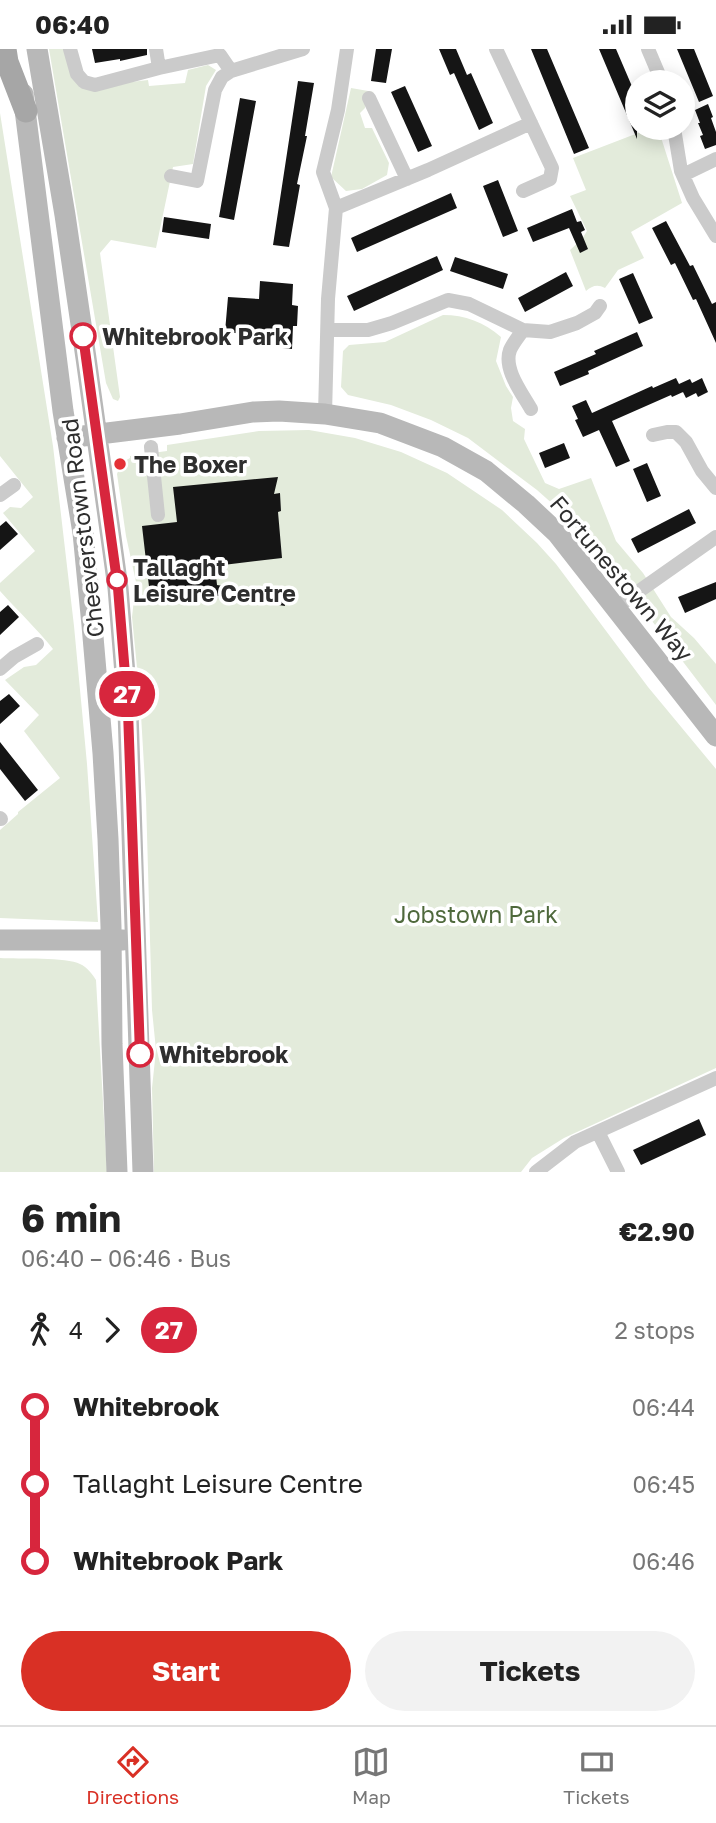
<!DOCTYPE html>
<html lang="en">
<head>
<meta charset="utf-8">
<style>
  :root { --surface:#fff; --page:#f2f2f2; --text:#222; --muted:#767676; --line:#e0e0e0; --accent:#d93025 }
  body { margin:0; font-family:"Golos Text",sans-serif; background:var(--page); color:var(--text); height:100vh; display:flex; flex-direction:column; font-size:26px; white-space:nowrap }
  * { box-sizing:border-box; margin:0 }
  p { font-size:23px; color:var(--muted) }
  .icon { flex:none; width:38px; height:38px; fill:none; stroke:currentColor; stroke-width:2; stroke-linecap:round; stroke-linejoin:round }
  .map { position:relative; height:1123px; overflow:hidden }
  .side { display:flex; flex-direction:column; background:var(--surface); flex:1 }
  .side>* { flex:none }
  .badge { padding:0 14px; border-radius:23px; font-size:24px; line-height:46px }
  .tools { position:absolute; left:625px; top:21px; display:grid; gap:14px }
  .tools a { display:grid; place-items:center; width:70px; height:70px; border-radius:50%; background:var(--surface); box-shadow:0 4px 18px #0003; font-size:35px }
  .map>.badge { position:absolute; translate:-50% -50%; box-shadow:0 0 0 4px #fff }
  .legs { display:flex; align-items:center; gap:10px; height:77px; padding:0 21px; font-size:23px }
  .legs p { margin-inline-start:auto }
  .headline { display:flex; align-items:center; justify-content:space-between; height:119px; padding:0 21px }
  h1 { font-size:38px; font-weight:700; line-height:52px }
  .primary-button { display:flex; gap:14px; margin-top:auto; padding:14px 21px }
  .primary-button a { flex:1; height:80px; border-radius:42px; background:var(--accent); color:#fff; font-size:28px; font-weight:700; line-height:80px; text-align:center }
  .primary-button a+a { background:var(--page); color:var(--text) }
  ul { padding:0 21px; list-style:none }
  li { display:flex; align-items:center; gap:24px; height:77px; font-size:26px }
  li i { display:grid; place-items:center; width:10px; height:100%; margin:0 9px; background:currentColor }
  li i::after { content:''; width:18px; height:18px; margin:-9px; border:5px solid; border-radius:50%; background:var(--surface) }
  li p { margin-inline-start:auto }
  li:first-child i { background:linear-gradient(#0000 50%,currentColor 0) }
  li:last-child i { background:linear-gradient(currentColor 50%,#0000 0) }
  .status { display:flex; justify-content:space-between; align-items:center; height:49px; padding:0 35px; background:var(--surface); direction:ltr }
  .status svg { height:19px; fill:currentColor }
  .menu { display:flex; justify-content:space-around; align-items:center; height:98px; border-top:2px solid var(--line); background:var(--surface); font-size:19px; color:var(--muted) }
  .menu a { display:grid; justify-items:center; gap:4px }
  .menu .current { color:var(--accent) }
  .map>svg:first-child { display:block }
  .green { fill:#e3ebdb }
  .building { fill:#151515 }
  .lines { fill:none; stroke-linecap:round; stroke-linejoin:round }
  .street { stroke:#cbcbcb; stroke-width:14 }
  .secondary { stroke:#b8b8b8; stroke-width:21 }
  .primary { stroke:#a6a6a6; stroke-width:23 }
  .line-1-casing { stroke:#fff; stroke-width:16 }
  .line-1 { stroke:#d7263d; stroke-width:10 }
  .stop-1-dot { fill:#fff; stroke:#d7263d; stroke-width:3.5 }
  .poi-dot { fill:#e43136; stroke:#fff; stroke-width:2.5 }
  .labels { text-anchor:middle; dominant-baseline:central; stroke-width:7; stroke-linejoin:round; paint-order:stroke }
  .stop-label { font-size:23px; font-weight:bold; fill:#2e2e2e; stroke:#fff; text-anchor:start }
  .poi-label { font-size:23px; font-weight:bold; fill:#2e2e2e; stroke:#fff; text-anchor:start }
  .street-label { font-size:23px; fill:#2e2e2e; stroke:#fff }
  .park-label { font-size:23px; fill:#4f693c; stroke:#fff }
</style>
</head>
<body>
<div class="status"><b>06:40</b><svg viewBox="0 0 49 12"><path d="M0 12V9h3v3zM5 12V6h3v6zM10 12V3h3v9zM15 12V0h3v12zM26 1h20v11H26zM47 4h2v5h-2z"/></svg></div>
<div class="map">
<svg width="716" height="1123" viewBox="0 0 716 1123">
  <rect width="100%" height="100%" fill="#fff"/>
  <path class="green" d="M 49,0 L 71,0 L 80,39 L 148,31 L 149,37 L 185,34 L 188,21 L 208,16 L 216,21 L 206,37 L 193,115 L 173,118 L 156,199 L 111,191 L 100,204 L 120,348 L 118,352 L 113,350 L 106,334 Z
    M 351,39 L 374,43 L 365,48 L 365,59 L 360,64 L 365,79 L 372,79 L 389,114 L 387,126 L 362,140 L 346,142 L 331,128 Z
    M 0,64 L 53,397 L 74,577 L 87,715 L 98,873 L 0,869 L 0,781 L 18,765 L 18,763 L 60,729 L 24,682 L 39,666 L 5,631 L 24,618 L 36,616 L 53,600 C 37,580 18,562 0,542 L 0,534 L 35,502 L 3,464 L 10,458 L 21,459 L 33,448 L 0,407 Z
    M 651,79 L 658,79 L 682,154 L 631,183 L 644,209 L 618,221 L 605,239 C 597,235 592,237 586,242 L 570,201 L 582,190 L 587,182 L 570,147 L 586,141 L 573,109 Z
    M 443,266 C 465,266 484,273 501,288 L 496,312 L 506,337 L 513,348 L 511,359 L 513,372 L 525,380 L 524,390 L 545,434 L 559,440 L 591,429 L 616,492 L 643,524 L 671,568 L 694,589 L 716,615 L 716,656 L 620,530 L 564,465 L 537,441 L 468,389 L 431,371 L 391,356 L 348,346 L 341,338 L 343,302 L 349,296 L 385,293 Z
    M 309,381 L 355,389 L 401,403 L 447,424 L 502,461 L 537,494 L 556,515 L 648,638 L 716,720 L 716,1019 L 564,1089 L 532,1109 L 521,1123 L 154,1123 L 152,1039 L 156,1001 L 152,961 L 146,750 L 140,649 L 132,568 L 136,533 L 126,487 L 117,425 L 121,414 L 130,409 L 130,407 L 167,402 L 167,396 L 259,382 Z
    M 0,909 C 18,910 67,908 80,915 C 87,918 93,926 96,931 L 107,1123 L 0,1123 Z"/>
  <path class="building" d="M 92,0 L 147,0 L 147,6 L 120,12 L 120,10 L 95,14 Z
    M 376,0 L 392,0 L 386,34 L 371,32 Z
    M 439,0 L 456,0 L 467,26 L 471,24 L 493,74 L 479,81 L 454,24 L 450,26 Z
    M 531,0 L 547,0 L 589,99 L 574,105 Z
    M 599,0 L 616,0 L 637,49 L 637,90 Z
    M 677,0 L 694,0 L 713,47 L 699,53 Z
    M 298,32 L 314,34 L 305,87 L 307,87 L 297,135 L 300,136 L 289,198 L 273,196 Z
    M 405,37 L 432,97 L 418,103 L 391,43 Z
    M 240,49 L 256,52 L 234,171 L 219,168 Z
    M 708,55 L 713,68 L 711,69 L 716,83 L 716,96 L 705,100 L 700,87 L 703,86 L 698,74 L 700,74 L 695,61 Z
    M 498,131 L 518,182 L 503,188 L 483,137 Z
    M 451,144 L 457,159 L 357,203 L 351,189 Z
    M 572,160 L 577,173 L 581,172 L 585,181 L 581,183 L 588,200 L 580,204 L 569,179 L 533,193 L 527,179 Z
    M 164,168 L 211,175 L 209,190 L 162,183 Z
    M 666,172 L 690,217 L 693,216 L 712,255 L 716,253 L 716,294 L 696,250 L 693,251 L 675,214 L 671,216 L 652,179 Z
    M 437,207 L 443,221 L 354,262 L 347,247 Z
    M 455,208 L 508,225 L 503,240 L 450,222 Z
    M 566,223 L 573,237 L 525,263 L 518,249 Z
    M 633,224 L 653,269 L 639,275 L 619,230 Z
    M 260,232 L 293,235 L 292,256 L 298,257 L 297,277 L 293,277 L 292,300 L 254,296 L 255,286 L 225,283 L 228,248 L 259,250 Z
    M 637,283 L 643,297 L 588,322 L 589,325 L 560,337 L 554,323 L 596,305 L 594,302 Z
    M 676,329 L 683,343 L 672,348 L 671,346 L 612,372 L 630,412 L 616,418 L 599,381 L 583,388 L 575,371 L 578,370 L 572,357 L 586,351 L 592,364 L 652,337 L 653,339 Z
    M 702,329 L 708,343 L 698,348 L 696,344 L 686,349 L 679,335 L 690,330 L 692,334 Z
    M 564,394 L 570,409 L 545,419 L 539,404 Z
    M 647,414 L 661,447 L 647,453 L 633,420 Z
    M 278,428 L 274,445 L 280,444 L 281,462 L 278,463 L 282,509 L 215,517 L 217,536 L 284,547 L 285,557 L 218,547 L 151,555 L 142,477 L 177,473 L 173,438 Z
    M 689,460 L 696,474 L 638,504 L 631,490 Z
    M 6,472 L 18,485 L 0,501 L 0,477 Z
    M 716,533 L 716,550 L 685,564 L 678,548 Z
    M 8,556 L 19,568 L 0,586 L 0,563 Z
    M 9,645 L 20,657 L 0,675 L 0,652 Z
    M 0,693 L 38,741 L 25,752 L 0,720 Z
    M 699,1070 L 706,1086 L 641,1116 L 633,1101 Z"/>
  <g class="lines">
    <path class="street" d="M 70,0 L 77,25 L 84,33 L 95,36 L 159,19 L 220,6 L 231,22
      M 156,0 L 159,19
      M 496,0 L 552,119 L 550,130 L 523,142
      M 648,0 L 662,33
      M 369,49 L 407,130
      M 674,79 L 681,122 L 693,149 L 716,187
      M 683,126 L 716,110
      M 171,127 L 197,132 L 215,41 L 222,28 L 231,22 L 303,0
      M 336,159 L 428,121 L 531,74
      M 328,281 L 368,281 L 392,274 L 448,251 L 469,255 L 523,281 L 550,283 L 577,274 L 595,264 L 600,257
      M 523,281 C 519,287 513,294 510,301 C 503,320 522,344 531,360
      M 325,365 L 328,250 L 336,159 L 323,123 L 338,61 L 347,0
      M 653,386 L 667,383 L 676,383 L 686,393 L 702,422 L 716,439
      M 151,398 L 158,466
      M 0,446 L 14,436
      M 615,559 L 716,488
      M 0,620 L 14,608 L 37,595
      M 0,769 L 1,770
      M 598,1083 L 618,1123
      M 536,1123 L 575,1093 L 716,1029"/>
    <path class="secondary" d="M 37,0 L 65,166 L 86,309 L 118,539 L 128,662 L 143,1123
      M 23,45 L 63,362 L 83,484 L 92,576 L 103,704 L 108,790 L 111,878 L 112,995 L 117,1123
      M 67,389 L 180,375 L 253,363 L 279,362 L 325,365 L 380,374 L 443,398 L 486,422 L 526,455 L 557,484 L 716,687
      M 0,891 L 123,891"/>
    <path class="primary" d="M 5,0 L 7,13 L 26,62"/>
  </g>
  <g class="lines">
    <g class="line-1-casing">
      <path id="line-1" d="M 83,287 L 118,539 L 128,662 L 140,1005"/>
    </g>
    <use href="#line-1" class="line-1"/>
  </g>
  <g class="stop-1-dot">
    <circle cx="83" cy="287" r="12"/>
    <circle cx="117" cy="531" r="9"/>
    <circle cx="140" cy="1005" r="12"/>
  </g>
  <circle class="poi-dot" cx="120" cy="415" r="7"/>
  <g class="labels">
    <g class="stop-label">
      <text x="102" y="287">Whitebrook Park</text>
      <text x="133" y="518">Tallaght<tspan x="133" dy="26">Leisure Centre</tspan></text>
      <text x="159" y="1005">Whitebrook</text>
    </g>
    <g class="poi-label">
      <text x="134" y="415">The Boxer</text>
    </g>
    <g class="street-label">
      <text transform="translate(82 479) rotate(-97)">Cheeverstown Road</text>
      <text transform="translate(622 529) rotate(50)">Fortunestown Way</text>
    </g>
    <g class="park-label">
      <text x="476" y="865">Jobstown Park</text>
    </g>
  </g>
</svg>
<div class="tools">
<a><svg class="icon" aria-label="layers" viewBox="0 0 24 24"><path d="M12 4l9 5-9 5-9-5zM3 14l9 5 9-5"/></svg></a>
</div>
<b class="badge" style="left:127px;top:645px;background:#d7263d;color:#fff">27</b>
</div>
<section class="side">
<div class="headline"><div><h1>6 min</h1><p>06:40 – 06:46 · Bus</p></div><b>€2.90</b></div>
<div class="legs"><svg class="icon" aria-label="walk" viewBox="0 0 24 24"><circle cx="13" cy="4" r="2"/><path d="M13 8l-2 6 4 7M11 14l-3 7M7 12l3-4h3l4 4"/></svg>4<svg class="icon" aria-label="forward" viewBox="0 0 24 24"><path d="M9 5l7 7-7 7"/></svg><b class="badge" style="background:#d7263d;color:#fff">27</b><p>2 stops</p></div>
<ul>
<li><i style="color:#d7263d"></i><b>Whitebrook</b><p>06:44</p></li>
<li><i style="color:#d7263d"></i><span>Tallaght Leisure Centre</span><p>06:45</p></li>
<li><i style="color:#d7263d"></i><b>Whitebrook Park</b><p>06:46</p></li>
</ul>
<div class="primary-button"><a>Start</a><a>Tickets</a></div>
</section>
<nav class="menu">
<a class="current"><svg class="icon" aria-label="directions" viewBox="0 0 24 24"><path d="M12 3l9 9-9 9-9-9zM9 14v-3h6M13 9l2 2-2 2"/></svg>Directions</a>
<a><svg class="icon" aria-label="map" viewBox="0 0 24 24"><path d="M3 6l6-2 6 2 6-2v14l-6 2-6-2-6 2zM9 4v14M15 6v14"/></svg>Map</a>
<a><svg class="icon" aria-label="tickets" viewBox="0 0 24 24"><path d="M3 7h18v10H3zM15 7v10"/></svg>Tickets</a>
</nav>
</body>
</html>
